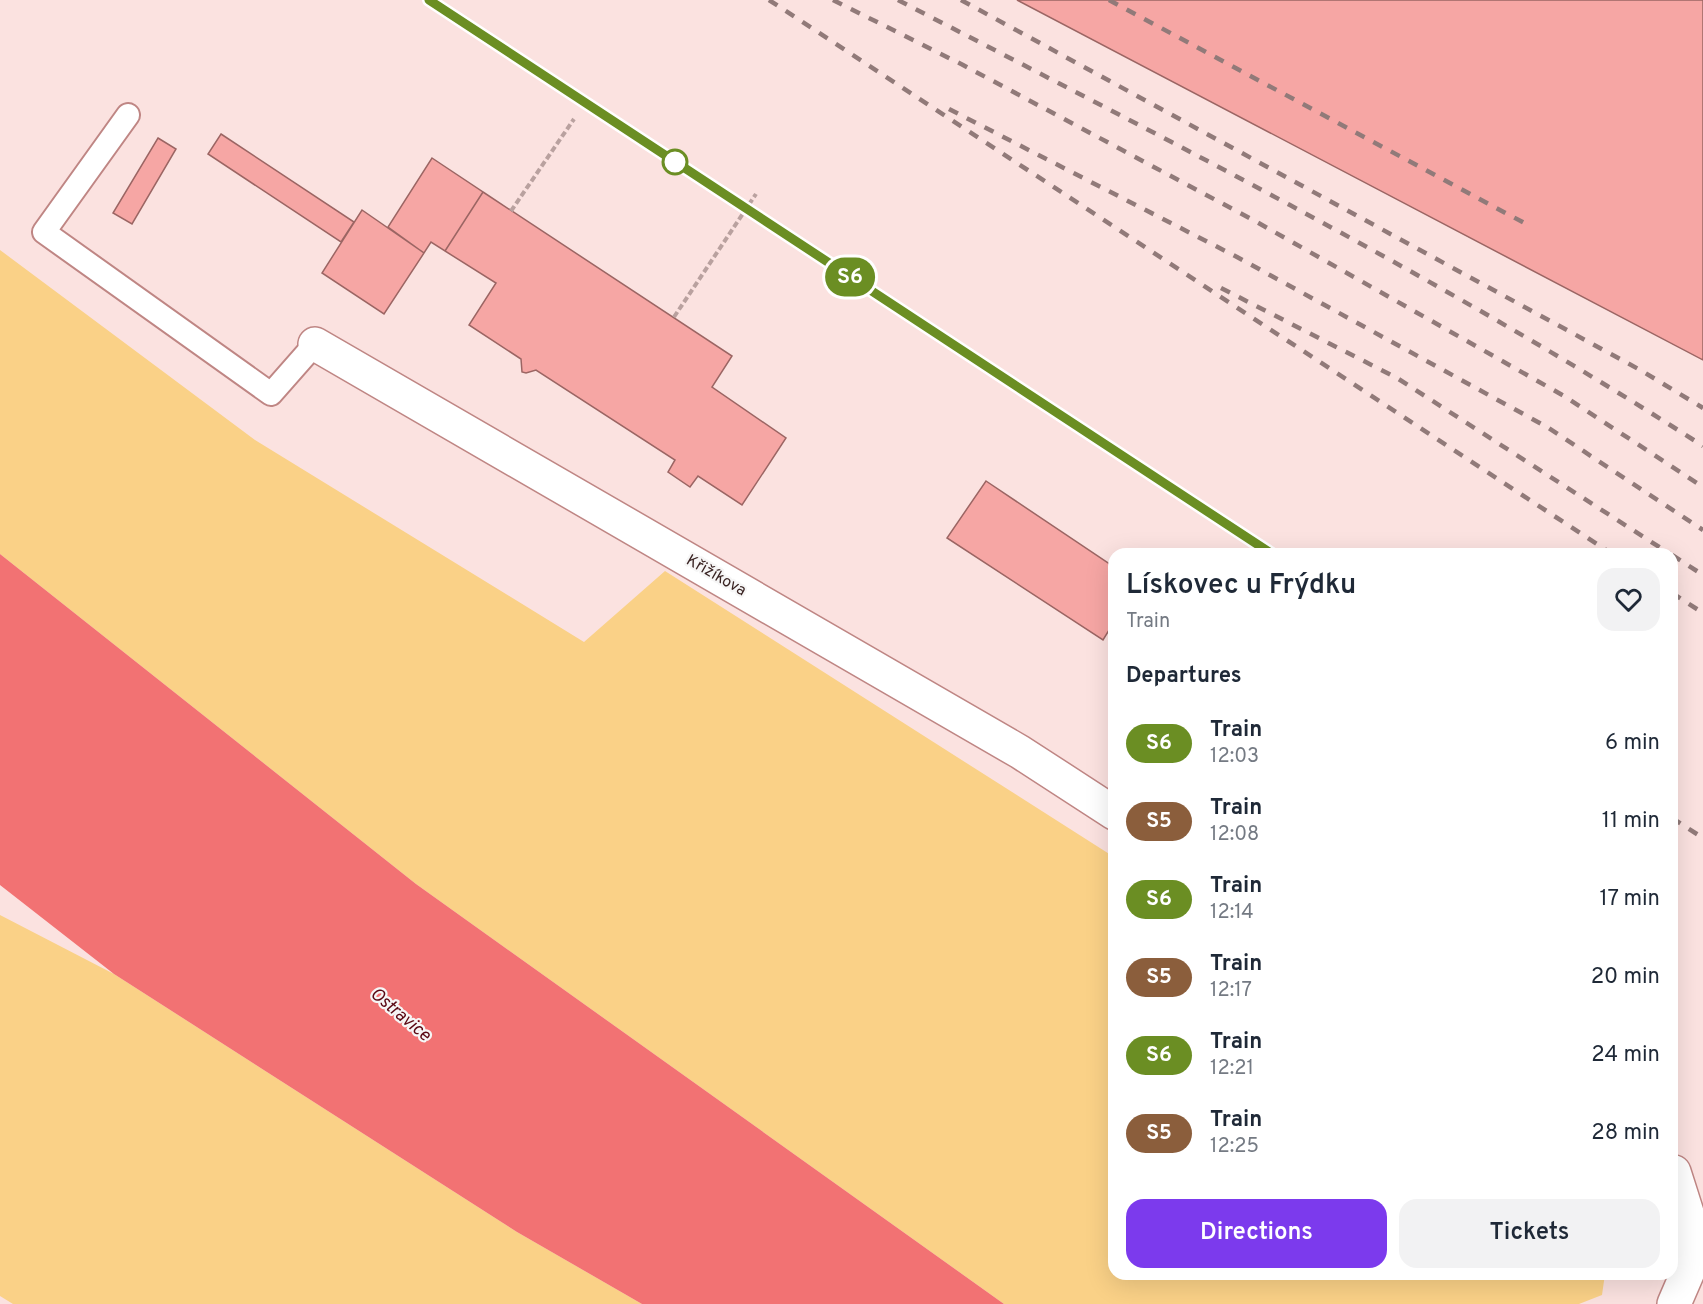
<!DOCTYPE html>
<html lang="en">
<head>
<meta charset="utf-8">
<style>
  :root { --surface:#fff; --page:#f2f2f3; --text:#1f2937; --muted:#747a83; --accent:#7c3aed }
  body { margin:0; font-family:Overpass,sans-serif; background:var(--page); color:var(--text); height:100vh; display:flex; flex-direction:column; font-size:22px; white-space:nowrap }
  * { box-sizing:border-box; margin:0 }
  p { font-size:20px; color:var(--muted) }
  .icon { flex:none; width:33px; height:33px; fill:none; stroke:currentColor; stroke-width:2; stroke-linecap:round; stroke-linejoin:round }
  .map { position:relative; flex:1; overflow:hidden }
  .details { position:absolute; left:1108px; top:548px; width:570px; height:732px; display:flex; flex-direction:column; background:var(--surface); border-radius:18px; box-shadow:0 6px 24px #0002 }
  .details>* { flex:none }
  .badge { padding:0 12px; border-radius:20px; font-size:21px; line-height:39px }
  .map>.badge { position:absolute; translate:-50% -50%; box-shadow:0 0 0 3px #fff }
  h2 { padding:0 18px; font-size:22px; line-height:54px }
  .round { display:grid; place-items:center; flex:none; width:63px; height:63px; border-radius:18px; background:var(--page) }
  .head { display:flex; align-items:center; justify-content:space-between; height:102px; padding:0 18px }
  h1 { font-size:28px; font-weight:600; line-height:45px }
  .cta { display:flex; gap:12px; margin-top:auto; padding:12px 18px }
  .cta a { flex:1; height:69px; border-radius:18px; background:var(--accent); color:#fff; font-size:24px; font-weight:600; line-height:69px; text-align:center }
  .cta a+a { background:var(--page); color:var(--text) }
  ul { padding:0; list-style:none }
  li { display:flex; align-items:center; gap:18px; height:78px; padding:0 18px }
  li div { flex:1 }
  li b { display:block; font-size:22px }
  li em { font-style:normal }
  li .badge { min-width:66px; font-weight:700; text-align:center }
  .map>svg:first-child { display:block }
  .green { fill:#fad187 }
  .water { fill:#f27273 }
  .building { fill:#f6a6a4; stroke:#9b6563; stroke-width:1.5 }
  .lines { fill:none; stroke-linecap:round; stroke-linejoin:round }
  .service-casing { stroke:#bf8684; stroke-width:26 }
  .minor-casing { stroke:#bf8684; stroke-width:36 }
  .path { stroke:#b9a19f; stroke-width:4; stroke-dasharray:6 3; stroke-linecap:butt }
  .service { stroke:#fff; stroke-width:22 }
  .minor { stroke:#fff; stroke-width:33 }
  .rail { stroke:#917a79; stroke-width:4.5; stroke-dasharray:10 10; stroke-linecap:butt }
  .line-casing { stroke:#fff; stroke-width:14 }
  .line { stroke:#6b8e23; stroke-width:9 }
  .stop-dot { fill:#fff; stroke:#6b8e23; stroke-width:3 }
  .labels { text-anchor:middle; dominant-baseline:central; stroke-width:4.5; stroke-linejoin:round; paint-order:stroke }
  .street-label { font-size:16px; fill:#3a2423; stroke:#f6f6f6 }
  .water-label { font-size:18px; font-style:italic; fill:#5a0712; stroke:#f6f6f6 }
</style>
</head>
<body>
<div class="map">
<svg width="1703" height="1304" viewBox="0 0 1703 1304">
  <rect width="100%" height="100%" fill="#fbe2e0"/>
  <path class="green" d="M 0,250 L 255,440 L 584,642 L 665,571 L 1114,857 L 1114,1274 L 1605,1274 L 1602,1295 L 1579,1304 L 1004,1304 L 416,884 L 0,554 Z
    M 0,915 L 114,974 L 517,1232 L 642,1304 L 13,1304 L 0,1296 Z"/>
  <path class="water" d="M 0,554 L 416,884 L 1004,1304 L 642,1304 L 517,1232 L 114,974 L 0,885 Z"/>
  <path class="building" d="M 1017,0 L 1703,0 L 1703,360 Z
    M 221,134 L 354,222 L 341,242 L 208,154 Z
    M 158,138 L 176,149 L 132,224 L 113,213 Z
    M 432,158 L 483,192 L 445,251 L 431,242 L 424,253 L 388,227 Z
    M 483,192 L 732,356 L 712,387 L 786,438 L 742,505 L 698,476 L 690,487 L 668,472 L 675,460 L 536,370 L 526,373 L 522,372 L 521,359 L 469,325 L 496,283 L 445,251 Z
    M 362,210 L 424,253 L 384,314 L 322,273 Z
    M 986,481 L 1114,567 L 1114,622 L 1103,640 L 947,538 Z"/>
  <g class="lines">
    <g class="service-casing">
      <path id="service" d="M 128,115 L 44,232 L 271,394 L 315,344"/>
    </g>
    <g class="minor-casing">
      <path id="minor" d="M 315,344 L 1020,752 L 1114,813
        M 1674,1172 L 1689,1219 L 1693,1260 L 1674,1304"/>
    </g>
    <path class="path" d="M 511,211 L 574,119
      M 674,317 L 756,194"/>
    <use href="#service" class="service"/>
    <use href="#minor" class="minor"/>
    <path class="rail" d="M 429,0 L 1272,554
      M 769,0 L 1612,554
      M 833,0 L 963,65 L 1255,221 L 1564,396 L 1703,487
      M 898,0 C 1170,141 1445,280 1703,446
      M 961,0 L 1642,371 L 1703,408
      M 1109,0 L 1528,225
      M 949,109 L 1237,257 L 1547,427 L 1703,530
      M 1221,288 L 1397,378 L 1670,554
      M 1672,555 L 1703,575
      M 1672,593 L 1703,613
      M 1672,818 L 1703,838"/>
  </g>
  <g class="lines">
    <g class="line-casing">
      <path id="line" d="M 429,0 L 1272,554"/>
    </g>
    <use href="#line" class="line"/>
  </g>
  <circle class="stop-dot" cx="675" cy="162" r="12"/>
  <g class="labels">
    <g class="street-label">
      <text transform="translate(716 576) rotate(30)">Křižíkova</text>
    </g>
    <g class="water-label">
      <text transform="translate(400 1015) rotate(40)">Ostravice</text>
    </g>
  </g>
</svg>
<b class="badge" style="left:850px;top:277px;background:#6b8e23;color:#fff">S6</b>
<section class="details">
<div class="head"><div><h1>Lískovec u Frýdku</h1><p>Train</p></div><a class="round"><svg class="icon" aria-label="heart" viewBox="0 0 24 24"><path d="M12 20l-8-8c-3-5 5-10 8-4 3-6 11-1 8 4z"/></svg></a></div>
<h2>Departures</h2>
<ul>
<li><span class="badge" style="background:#6b8e23;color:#fff">S6</span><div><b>Train</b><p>12:03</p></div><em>6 min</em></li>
<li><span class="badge" style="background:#8b5e3c;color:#fff">S5</span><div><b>Train</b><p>12:08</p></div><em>11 min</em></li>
<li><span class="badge" style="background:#6b8e23;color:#fff">S6</span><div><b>Train</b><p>12:14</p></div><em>17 min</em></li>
<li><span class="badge" style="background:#8b5e3c;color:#fff">S5</span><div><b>Train</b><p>12:17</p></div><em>20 min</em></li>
<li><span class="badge" style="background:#6b8e23;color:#fff">S6</span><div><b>Train</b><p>12:21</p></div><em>24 min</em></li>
<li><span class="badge" style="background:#8b5e3c;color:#fff">S5</span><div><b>Train</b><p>12:25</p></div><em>28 min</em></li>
</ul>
<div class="cta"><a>Directions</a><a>Tickets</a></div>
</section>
</div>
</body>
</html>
